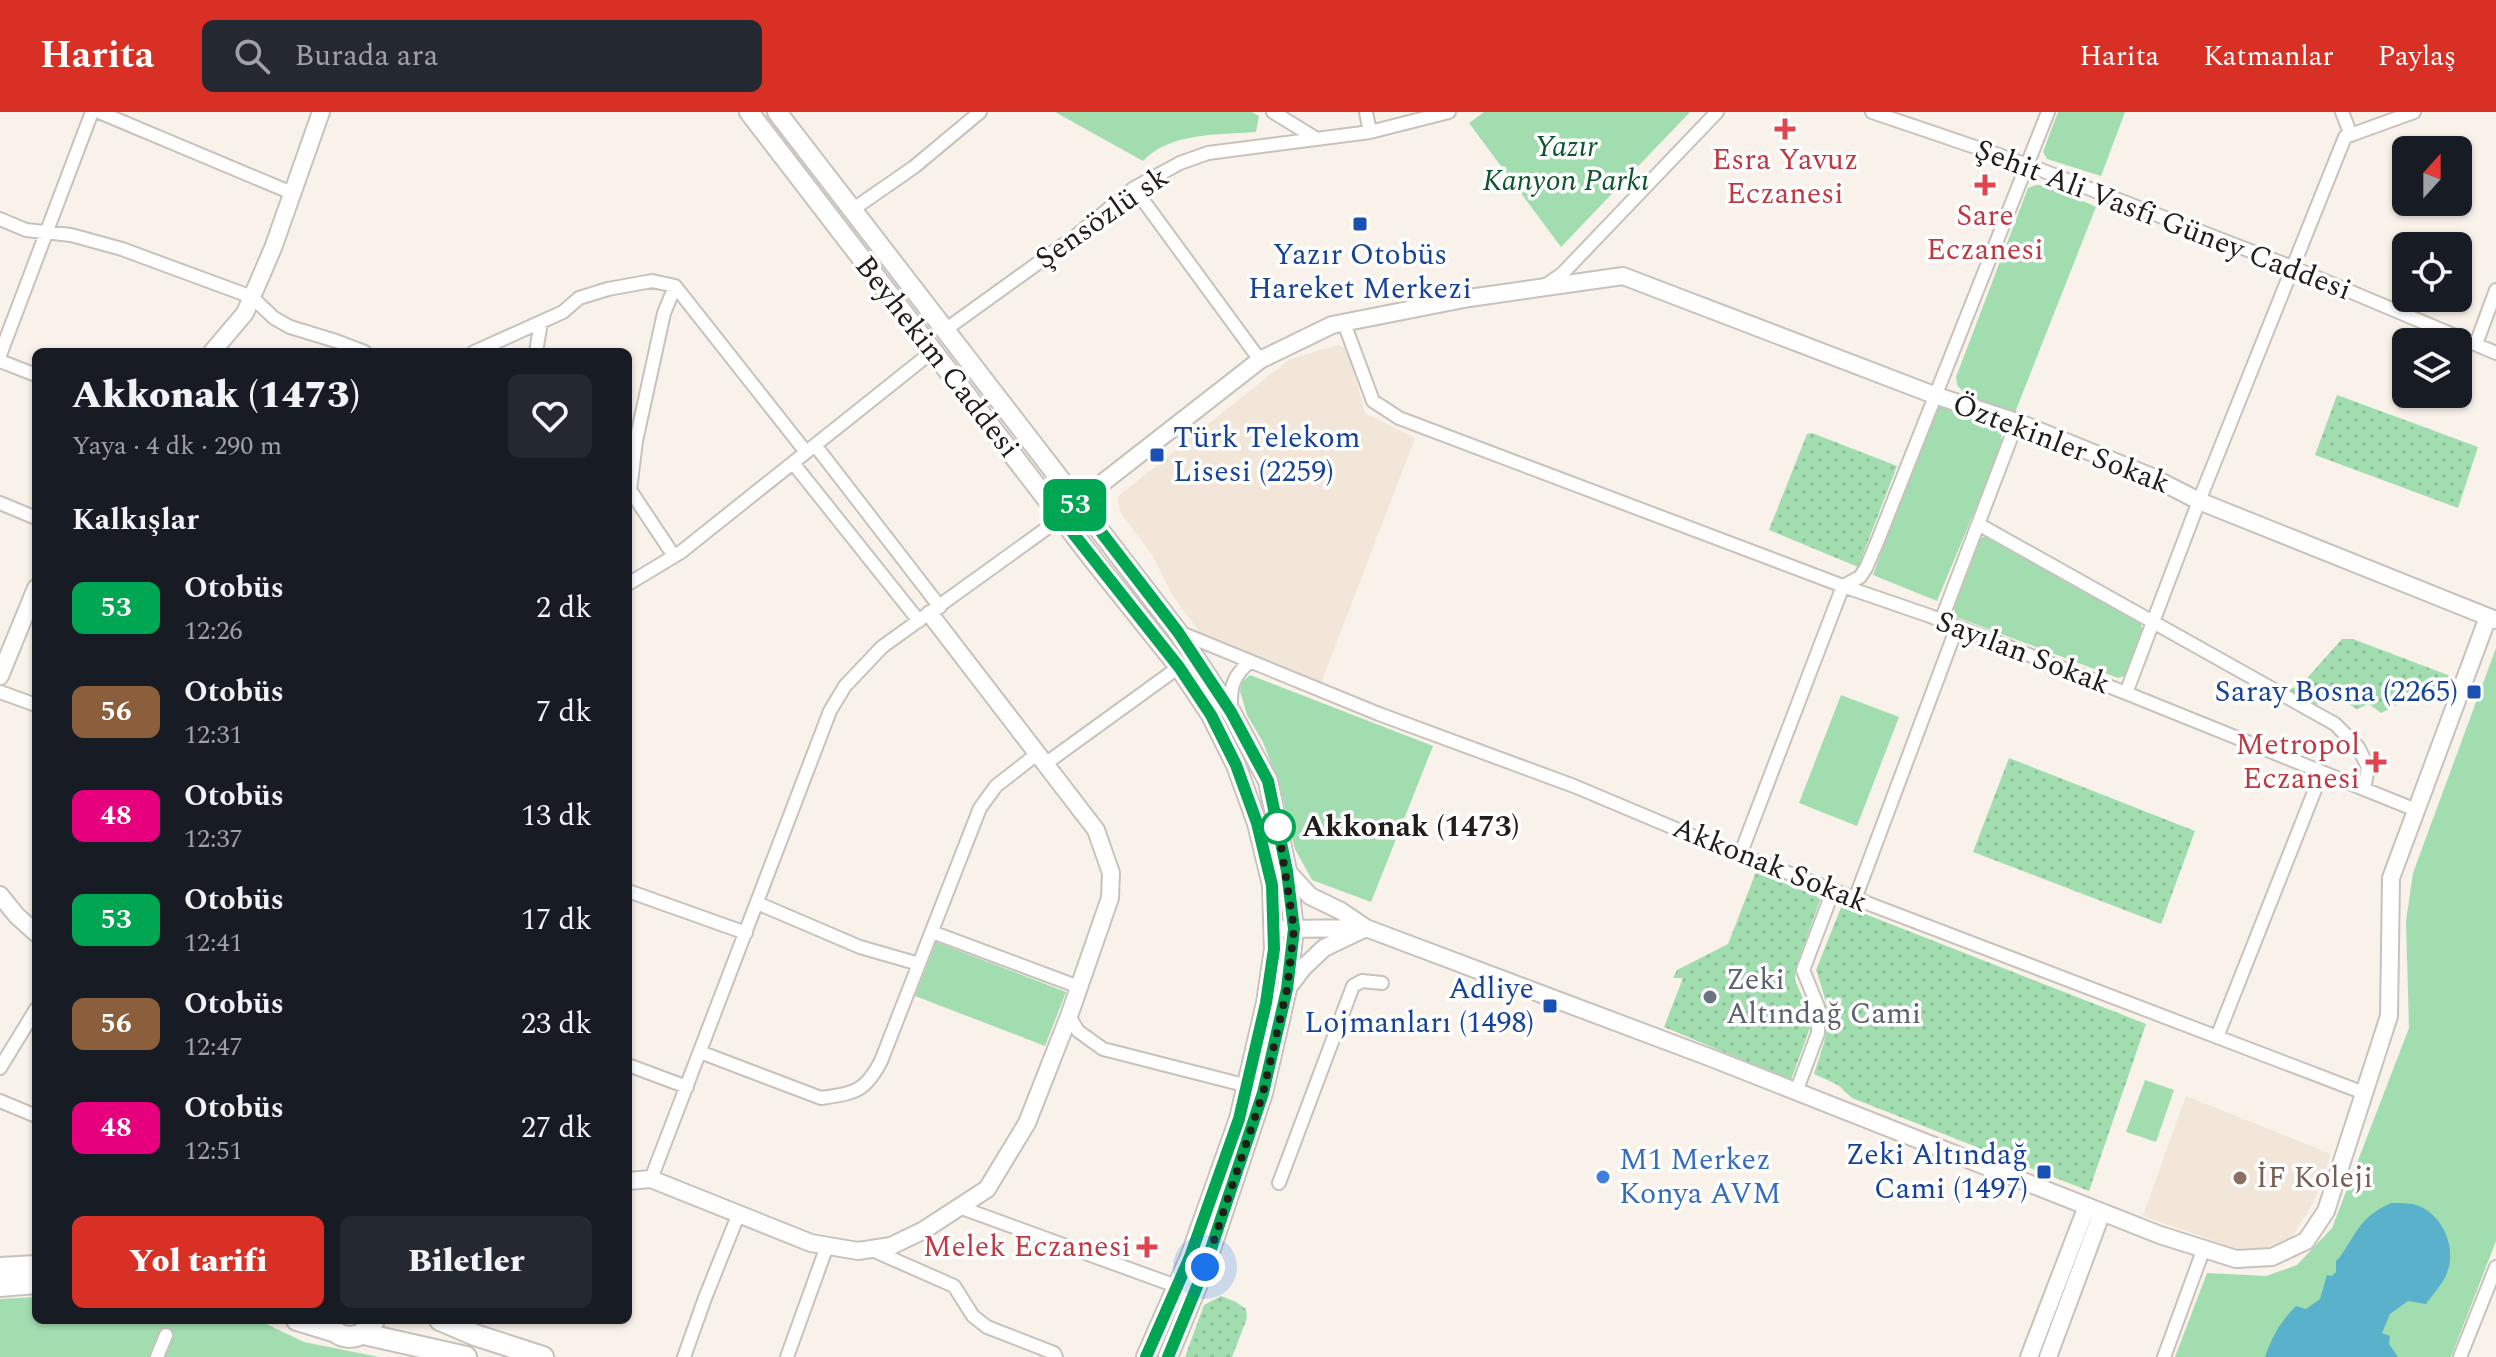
<!DOCTYPE html>
<html lang="tr">
<head>
<meta charset="utf-8">
<style>
  :root { --surface:#171b24; --page:#242831; --text:#f1f3f6; --muted:#9ea1a6; --accent:#d93025 }
  body { margin:0; font-family:Spectral,serif; background:var(--page); color:var(--text); height:100vh; display:flex; flex-direction:column; font-size:30px; white-space:nowrap }
  * { box-sizing:border-box; margin:0 }
  p { font-size:26px; color:var(--muted) }
  .icon { flex:none; width:44px; height:44px; fill:none; stroke:currentColor; stroke-width:2; stroke-linecap:round; stroke-linejoin:round }
  .map { position:relative; flex:1; overflow:hidden }
  .drawer { position:absolute; left:32px; top:236px; width:600px; height:976px; display:flex; flex-direction:column; background:var(--surface); border-radius:12px; box-shadow:0 2px 6px #0004 }
  .drawer>* { flex:none }
  .badge { padding:0 16px; border-radius:12px; font-size:28px; line-height:52px }
  .needle { width:52px; rotate:21deg }
  .buttons { position:absolute; left:2392px; top:24px; display:grid; gap:16px }
  .buttons a { display:grid; place-items:center; width:80px; height:80px; border-radius:12px; background:var(--surface); box-shadow:0 2px 6px #0004; font-size:40px }
  .you { position:absolute; width:40px; height:40px; margin:-20px; border:6px solid #fff; border-radius:50%; background:#1a73e8; box-shadow:0 0 0 12px #1a73e833 }
  .map>.badge { position:absolute; translate:-50% -50%; box-shadow:0 0 0 4px #fff }
  h2 { padding:0 40px; font-size:30px; line-height:72px }
  .round { display:grid; place-items:center; flex:none; width:84px; height:84px; border-radius:12px; background:var(--page) }
  .overview { display:flex; align-items:center; justify-content:space-between; height:136px; padding:0 40px }
  h1 { font-size:38px; font-weight:800; line-height:60px }
  .primary-button { display:flex; gap:16px; margin-top:auto; padding:16px 40px }
  .primary-button a { flex:1; height:92px; border-radius:12px; background:var(--accent); color:#fff; font-size:32px; font-weight:800; line-height:92px; text-align:center }
  .primary-button a+a { background:var(--page); color:var(--text) }
  ul { padding:0; list-style:none }
  li { display:flex; align-items:center; gap:24px; height:104px; padding:0 40px }
  li div { flex:1 }
  li b { display:block; font-size:30px }
  li em { font-style:normal }
  li .badge { min-width:88px; font-weight:700; text-align:center }
  header { display:flex; align-items:center; gap:48px; box-sizing:border-box; height:112px; padding:0 40px; background:var(--accent); color:#fff }
  header strong { font-size:38px }
  nav { display:flex; gap:44px; margin-inline-start:auto; font-size:28px }
  .search { width:560px; height:72px; background:var(--page); display:flex; align-items:center; gap:20px; box-sizing:border-box; padding:0 28px; border-radius:12px; color:var(--muted); font-size:30px }
  .map>svg:first-child { display:block }
  .built { fill:#f1e6d8 }
  .grass { fill:url(#grass-dots) }
  .green { fill:#a2ddb0 }
  .water { fill:#5ab1cb }
  .lines { fill:none; stroke-linecap:round; stroke-linejoin:round }
  .minor-casing { stroke:#c8c2bc; stroke-width:16 }
  .tertiary-casing { stroke:#c8c2bc; stroke-width:20 }
  .secondary-casing { stroke:#c8c2bc; stroke-width:22 }
  .primary-casing { stroke:#c8c2bc; stroke-width:24 }
  .minor { stroke:#fff; stroke-width:12 }
  .tertiary { stroke:#fff; stroke-width:16 }
  .secondary { stroke:#fff; stroke-width:18 }
  .primary { stroke:#fff; stroke-width:20 }
  .line-casing { stroke:#fff; stroke-width:18 }
  .line { stroke:#00a651; stroke-width:12 }
  .walk { stroke:#201d1b; stroke-width:8; stroke-dasharray:0 14.4 }
  .health-dot { fill:#e0444e; stroke:#fff; stroke-width:3 }
  .transit-dot { fill:#1a4fb4; stroke:#fff; stroke-width:3 }
  .stop-dot { fill:#fff; stroke:#00a651; stroke-width:4 }
  .worship-dot { fill:#6b7280; stroke:#fff; stroke-width:3 }
  .shop-dot { fill:#3f7fe0; stroke:#fff; stroke-width:3 }
  .education-dot { fill:#8d6e63; stroke:#fff; stroke-width:3 }
  .labels { text-anchor:middle; dominant-baseline:central; stroke-width:7; stroke-linejoin:round; paint-order:stroke }
  .park-label { font-size:30px; font-style:italic; fill:#0d552a; stroke:#fff }
  .health-label { font-size:30px; fill:#be3a42; stroke:#fff }
  .street-label { font-size:30px; fill:#201d1b; stroke:#fff }
  .transit-label { font-size:30px; fill:#164399; stroke:#fff; text-anchor:end }
  .stop-label { font-size:30px; font-weight:bold; fill:#201d1b; stroke:#fff; text-anchor:start }
  .worship-label { font-size:30px; fill:#5b616d; stroke:#fff; text-anchor:start }
  .shop-label { font-size:30px; fill:#366cbe; stroke:#fff; text-anchor:start }
  .education-label { font-size:30px; fill:#785e54; stroke:#fff; text-anchor:start }
</style>
</head>
<body>
<header>
<strong>Harita</strong>
<div class="search"><svg class="icon" aria-label="search" viewBox="0 0 24 24"><circle cx="10" cy="10" r="6"/><path d="M15 15l6 6"/></svg>Burada ara</div>
<nav><a>Harita</a><a>Katmanlar</a><a>Paylaş</a></nav>
</header>
<div class="map">
<svg width="2496" height="1245" viewBox="0 0 2496 1245">
  <defs>
    <pattern id="grass-dots" width="8" height="8" patternUnits="userSpaceOnUse" patternTransform="scale(2)"><rect width="8" height="8" fill="#a2ddb0"/><path d="M2 2h.1M6 6h.1" fill="none" stroke="#8bbd97" stroke-width="1.8" stroke-linecap="round"/></pattern>
  </defs>
  <rect width="100%" height="100%" fill="#f8f2ea"/>
  <path class="built" d="M 1338,233 L 1347,236 L 1365,301 L 1415,326 L 1321,571 L 1203,525 L 1173,484 L 1152,443 L 1121,401 L 1117,385 L 1290,247 Z
    M 2186,984 L 2331,1042 L 2314,1089 L 2290,1128 L 2249,1141 L 2143,1104 Z"/>
  <path class="grass" d="M 2337,283 L 2478,335 L 2458,396 L 2315,343 Z
    M 1812,321 L 1897,354 L 1858,455 L 1769,418 L 1807,322 Z
    M 2342,527 L 2353,527 L 2453,565 L 2446,585 L 2420,573 L 2411,576 L 2402,590 L 2381,601 L 2369,592 L 2357,597 L 2325,579 L 2315,595 L 2288,578 L 2302,572 Z
    M 2009,646 L 2195,719 L 2161,812 L 1973,740 Z
    M 1756,760 L 1821,786 L 1796,855 L 1795,868 L 1808,898 L 1811,913 L 1791,968 L 1664,915 L 1683,866 L 1673,866 L 1677,858 L 1728,832 Z
    M 1842,793 L 2146,912 L 2089,1079 L 1852,986 L 1838,973 L 1814,962 C 1830,914 1833,907 1816,858 Z
    M 1221,1184 L 1236,1190 L 1246,1197 L 1247,1206 L 1232,1245 L 1185,1245 L 1204,1193 Z"/>
  <path class="green" d="M 1055,0 L 1252,0 L 1259,4 L 1256,20 C 1219,23 1170,20 1143,49 Z
    M 1484,0 L 1690,0 L 1561,135 L 1469,11 Z
    M 2058,0 L 2125,0 L 2101,64 L 2047,47 L 2043,40 Z
    M 2036,73 L 2048,73 L 2096,95 L 2014,303 L 1964,281 L 1957,273 L 1956,265 L 2028,76 Z
    M 1942,294 L 2001,317 L 2002,333 L 1937,489 L 1873,463 L 1933,299 Z
    M 1987,424 L 2140,508 L 2142,517 L 2126,564 L 2118,566 L 1956,505 L 1953,492 L 1980,426 Z
    M 2496,536 L 2496,1129 L 2451,1245 L 2175,1245 L 2207,1161 L 2266,1164 L 2297,1153 L 2332,1116 L 2409,916 L 2406,809 L 2413,761 Z
    M 1250,563 L 1433,634 L 1371,790 L 1312,768 L 1295,737 L 1280,675 L 1263,630 L 1247,603 L 1240,579 L 1242,570 Z
    M 1841,583 L 1899,605 L 1857,714 L 1799,691 Z
    M 936,830 L 1066,880 L 1045,934 L 915,884 Z
    M 2145,968 L 2174,978 L 2156,1030 L 2126,1020 Z
    M 36,1185 L 36,1208 L 258,1208 L 304,1230 L 379,1245 L 0,1245 L 0,1187 Z"/>
  <path class="water" d="M 2391,1091 C 2399,1091 2409,1091 2416,1093 C 2443,1102 2457,1136 2447,1161 C 2443,1172 2432,1183 2426,1192 L 2408,1189 L 2390,1202 L 2382,1221 L 2390,1224 L 2389,1232 L 2398,1245 L 2265,1245 C 2272,1224 2281,1209 2296,1194 L 2306,1197 L 2320,1187 L 2327,1163 L 2332,1164 L 2336,1160 L 2336,1149 L 2340,1145 C 2358,1119 2360,1105 2391,1091 Z"/>
  <g class="lines">
    <g class="minor-casing">
      <path id="minor" d="M 99,0 L 292,81
        M 1273,0 L 1317,27
        M 1366,0 L 1370,20 L 1449,0
        M 1872,0 L 2028,53 L 2292,155 L 2496,241
        M 2342,0 L 2351,23
        M 1134,76 L 1260,248
        M 852,98 L 914,55 L 980,0
        M 0,107 L 26,118 L 71,123 L 122,137 L 252,185 L 274,206 L 290,215 L 336,229 L 365,240
        M 1546,173 L 1562,162 L 1717,0
        M 1344,211 L 1373,289 L 1399,306 L 1843,474 L 1930,504 L 2126,581 L 2199,389 L 2345,25 L 2414,0
        M 945,218 L 1077,123 L 1134,76 L 1180,51 L 1208,41 L 1370,20
        M 2476,232 L 2496,178
        M 474,240 L 563,200 L 579,186 L 608,177 L 652,169 L 675,174 L 806,340
        M 536,240 L 541,210
        M 0,243 L 92,0
        M 0,249 L 36,263
        M 815,333 L 940,495
        M 793,351 L 919,509
        M 0,391 L 36,406
        M 1978,412 L 2335,612 L 2358,635 L 2368,655 L 2364,677
        M 674,444 L 630,378 L 636,329 L 664,201 L 675,174
        M 628,472 L 681,440 L 933,239
        M 1941,509 L 2017,310
        M 1181,521 L 1379,602 L 1574,674 L 1707,730 L 2364,981
        M 0,580 L 36,593
        M 2126,581 L 2416,698
        M 1231,596 C 1230,576 1233,563 1250,550
        M 1045,652 L 1179,555
        M 1740,743 L 1843,474 L 1860,465 L 1866,456 L 1878,428 L 2048,0
        M 628,779 L 746,821
        M 1855,787 L 1957,515
        M 757,791 L 860,835 L 919,852
        M 932,820 L 1079,875
        M 1069,904 L 1078,919 L 1103,937 L 1248,974
        M 2217,925 L 2322,660
        M 700,940 L 821,986 C 855,981 865,980 881,949 L 980,696 L 996,674 L 1037,642
        M 628,953 L 687,975
        M 0,956 L 36,897
        M 1796,980 L 1818,921 L 1818,895 L 1803,858 L 1833,779
        M 0,989 L 36,1004
        M 651,1067 L 830,599 L 845,574 L 882,535 L 1061,406
        M 1279,1071 L 1353,874 L 1362,869 L 1382,871
        M 959,1095 L 1176,1174
        M 870,1137 L 954,1174 L 973,1204 L 987,1215 L 1054,1241 L 1056,1245
        M 157,1245 L 166,1223
        M 684,1245 L 705,1186 L 739,1101
        M 787,1245 L 827,1134
        M 2164,1245 L 2204,1136
        M 2460,1245 L 2496,1155"/>
    </g>
    <g class="tertiary-casing">
      <path id="tertiary" d="M 212,240 L 245,201 L 273,136 L 321,0
        M 1061,406 L 1078,390 L 1260,248 L 1332,213 L 1469,186 L 1623,164 L 1934,283 L 2017,310 L 2152,365 L 2199,389 L 2496,508
        M 0,564 L 36,476
        M 0,783 L 17,804 L 36,821
        M 1283,817 L 1366,816 L 1714,947 L 2160,1123 L 2236,1147 L 2272,1145 L 2306,1129 L 2326,1099 L 2389,904 L 2391,766 L 2488,505
        M 1287,877 L 1303,856 L 1324,836 L 1366,816 L 1341,799 L 1310,784 L 1287,759
        M 628,1069 L 651,1067 L 811,1131 L 858,1139 L 891,1134 L 924,1118 L 987,1077 L 1027,1011 L 1069,904 L 1110,786 L 1111,761 L 1096,718 L 930,502
        M 2029,1245 L 2087,1094
        M 2048,1245 L 2102,1100"/>
    </g>
    <g class="secondary-casing">
      <path id="secondary" d="M 749,0 L 1095,450 L 1179,555 L 1211,603 L 1236,653 L 1257,711 L 1272,773 L 1274,837 L 1266,891 L 1239,1007 L 1190,1145 L 1146,1245
        M 777,0 L 1178,520 L 1231,600 L 1268,669 L 1287,759 L 1294,817 L 1287,877 L 1263,981 L 1205,1155 L 1168,1245"/>
    </g>
    <g class="primary-casing">
      <path id="primary" d="M 0,1156 L 36,1154
        M 0,1174 L 36,1171
        M 297,1208 L 333,1219
        M 326,1208 C 337,1231 363,1230 374,1208
        M 440,1208 L 475,1223 L 543,1245
        M 364,1222 L 466,1245"/>
    </g>
    <use href="#minor" class="minor"/>
    <use href="#tertiary" class="tertiary"/>
    <use href="#secondary" class="secondary"/>
    <use href="#primary" class="primary"/>
  </g>
  <g class="lines">
    <g class="line-casing">
      <path id="line" d="M 1146,1245 L 1190,1145 L 1239,1007 L 1266,891 L 1274,837 L 1272,773 L 1257,711 L 1236,653 L 1211,603 L 1179,555 L 1061,406 L 1078,390 L 1178,520 L 1231,600 L 1268,669 L 1287,759 L 1294,817 L 1287,877 L 1263,981 L 1205,1155 L 1168,1245"/>
    </g>
    <use href="#line" class="line"/>
    <path class="walk" d="M 1205,1155 L 1263,981 L 1287,877 L 1294,817 L 1278,715"/>
  </g>
  <g class="health-dot">
    <path d="M1781 5h8v8h8v8h-8v8h-8v-8h-8v-8h8z"/>
    <path d="M1981 61h8v8h8v8h-8v8h-8v-8h-8v-8h8z"/>
    <path d="M2372 638h8v8h8v8h-8v8h-8v-8h-8v-8h8z"/>
    <path d="M1143 1123h8v8h8v8h-8v8h-8v-8h-8v-8h8z"/>
  </g>
  <g class="transit-dot">
    <rect x="1352" y="104" width="16" height="16" rx="4"/>
    <rect x="1149" y="335" width="16" height="16" rx="4"/>
    <rect x="2466" y="572" width="16" height="16" rx="4"/>
    <rect x="1542" y="886" width="16" height="16" rx="4"/>
    <rect x="2036" y="1052" width="16" height="16" rx="4"/>
  </g>
  <circle class="stop-dot" cx="1278" cy="715" r="16"/>
  <circle class="worship-dot" cx="1710" cy="885" r="8"/>
  <circle class="shop-dot" cx="1603" cy="1065" r="8"/>
  <circle class="education-dot" cx="2240" cy="1066" r="8"/>
  <g class="labels">
    <g class="park-label">
      <text x="1566" y="35">Yazır<tspan x="1566" dy="34">Kanyon Parkı</tspan></text>
    </g>
    <g class="health-label">
      <text x="1785" y="48">Esra Yavuz<tspan x="1785" dy="34">Eczanesi</tspan></text>
      <text x="1985" y="104">Sare<tspan x="1985" dy="34">Eczanesi</tspan></text>
      <text x="2360" y="633" text-anchor="end">Metropol<tspan x="2360" dy="34">Eczanesi</tspan></text>
      <text x="1131" y="1135" text-anchor="end">Melek Eczanesi</text>
    </g>
    <g class="street-label">
      <text transform="translate(1102 106) rotate(-35)">Şensözlü sk</text>
      <text transform="translate(2163 108) rotate(21)">Şehit Ali Vasfi Güney Caddesi</text>
      <text transform="translate(937 245) rotate(52)">Beyhekim Caddesi</text>
      <text transform="translate(2061 332) rotate(21)">Öztekinler Sokak</text>
      <text transform="translate(2023 541) rotate(21)">Sayılan Sokak</text>
      <text transform="translate(1770 753) rotate(22)">Akkonak Sokak</text>
    </g>
    <g class="transit-label">
      <text x="1360" y="143" text-anchor="middle">Yazır Otobüs<tspan x="1360" dy="34">Hareket Merkezi</tspan></text>
      <text x="1173" y="326" text-anchor="start">Türk Telekom<tspan x="1173" dy="34">Lisesi (2259)</tspan></text>
      <text x="2458" y="580">Saray Bosna (2265)</text>
      <text x="1534" y="877">Adliye<tspan x="1534" dy="34">Lojmanları (1498)</tspan></text>
      <text x="2028" y="1043">Zeki Altındağ<tspan x="2028" dy="34">Cami (1497)</tspan></text>
    </g>
    <g class="stop-label">
      <text x="1302" y="715">Akkonak (1473)</text>
    </g>
    <g class="worship-label">
      <text x="1726" y="868">Zeki<tspan x="1726" dy="34">Altındağ Cami</tspan></text>
    </g>
    <g class="shop-label">
      <text x="1619" y="1048">M1 Merkez<tspan x="1619" dy="34">Konya AVM</tspan></text>
    </g>
    <g class="education-label">
      <text x="2256" y="1066">İF Koleji</text>
    </g>
  </g>
</svg>
<div class="buttons">
<a><svg class="needle" viewBox="-14 -14 28 28"><path d="M0-13l5 13h-10z" fill="#e53935"/><path d="M0 13l5-13h-10z" fill="#9ea1a6"/></svg></a>
<a><svg class="icon" aria-label="locate" viewBox="0 0 24 24"><circle cx="12" cy="12" r="6"/><path d="M12 2v4M12 18v4M2 12h4M18 12h4"/></svg></a>
<a><svg class="icon" aria-label="layers" viewBox="0 0 24 24"><path d="M12 4l9 5-9 5-9-5zM3 14l9 5 9-5"/></svg></a>
</div>
<div class="you" style="left:1205px;top:1155px"></div>
<b class="badge" style="left:1075px;top:393px;background:#00a651;color:#fff">53</b>
<section class="drawer">
<div class="overview"><div><h1>Akkonak (1473)</h1><p>Yaya · 4 dk · 290 m</p></div><a class="round"><svg class="icon" aria-label="heart" viewBox="0 0 24 24"><path d="M12 20l-8-8c-3-5 5-10 8-4 3-6 11-1 8 4z"/></svg></a></div>
<h2>Kalkışlar</h2>
<ul>
<li><span class="badge" style="background:#00a651;color:#fff">53</span><div><b>Otobüs</b><p>12:26</p></div><em>2 dk</em></li>
<li><span class="badge" style="background:#8b5e3c;color:#fff">56</span><div><b>Otobüs</b><p>12:31</p></div><em>7 dk</em></li>
<li><span class="badge" style="background:#e6007e;color:#fff">48</span><div><b>Otobüs</b><p>12:37</p></div><em>13 dk</em></li>
<li><span class="badge" style="background:#00a651;color:#fff">53</span><div><b>Otobüs</b><p>12:41</p></div><em>17 dk</em></li>
<li><span class="badge" style="background:#8b5e3c;color:#fff">56</span><div><b>Otobüs</b><p>12:47</p></div><em>23 dk</em></li>
<li><span class="badge" style="background:#e6007e;color:#fff">48</span><div><b>Otobüs</b><p>12:51</p></div><em>27 dk</em></li>
</ul>
<div class="primary-button"><a>Yol tarifi</a><a>Biletler</a></div>
</section>
</div>
</body>
</html>
